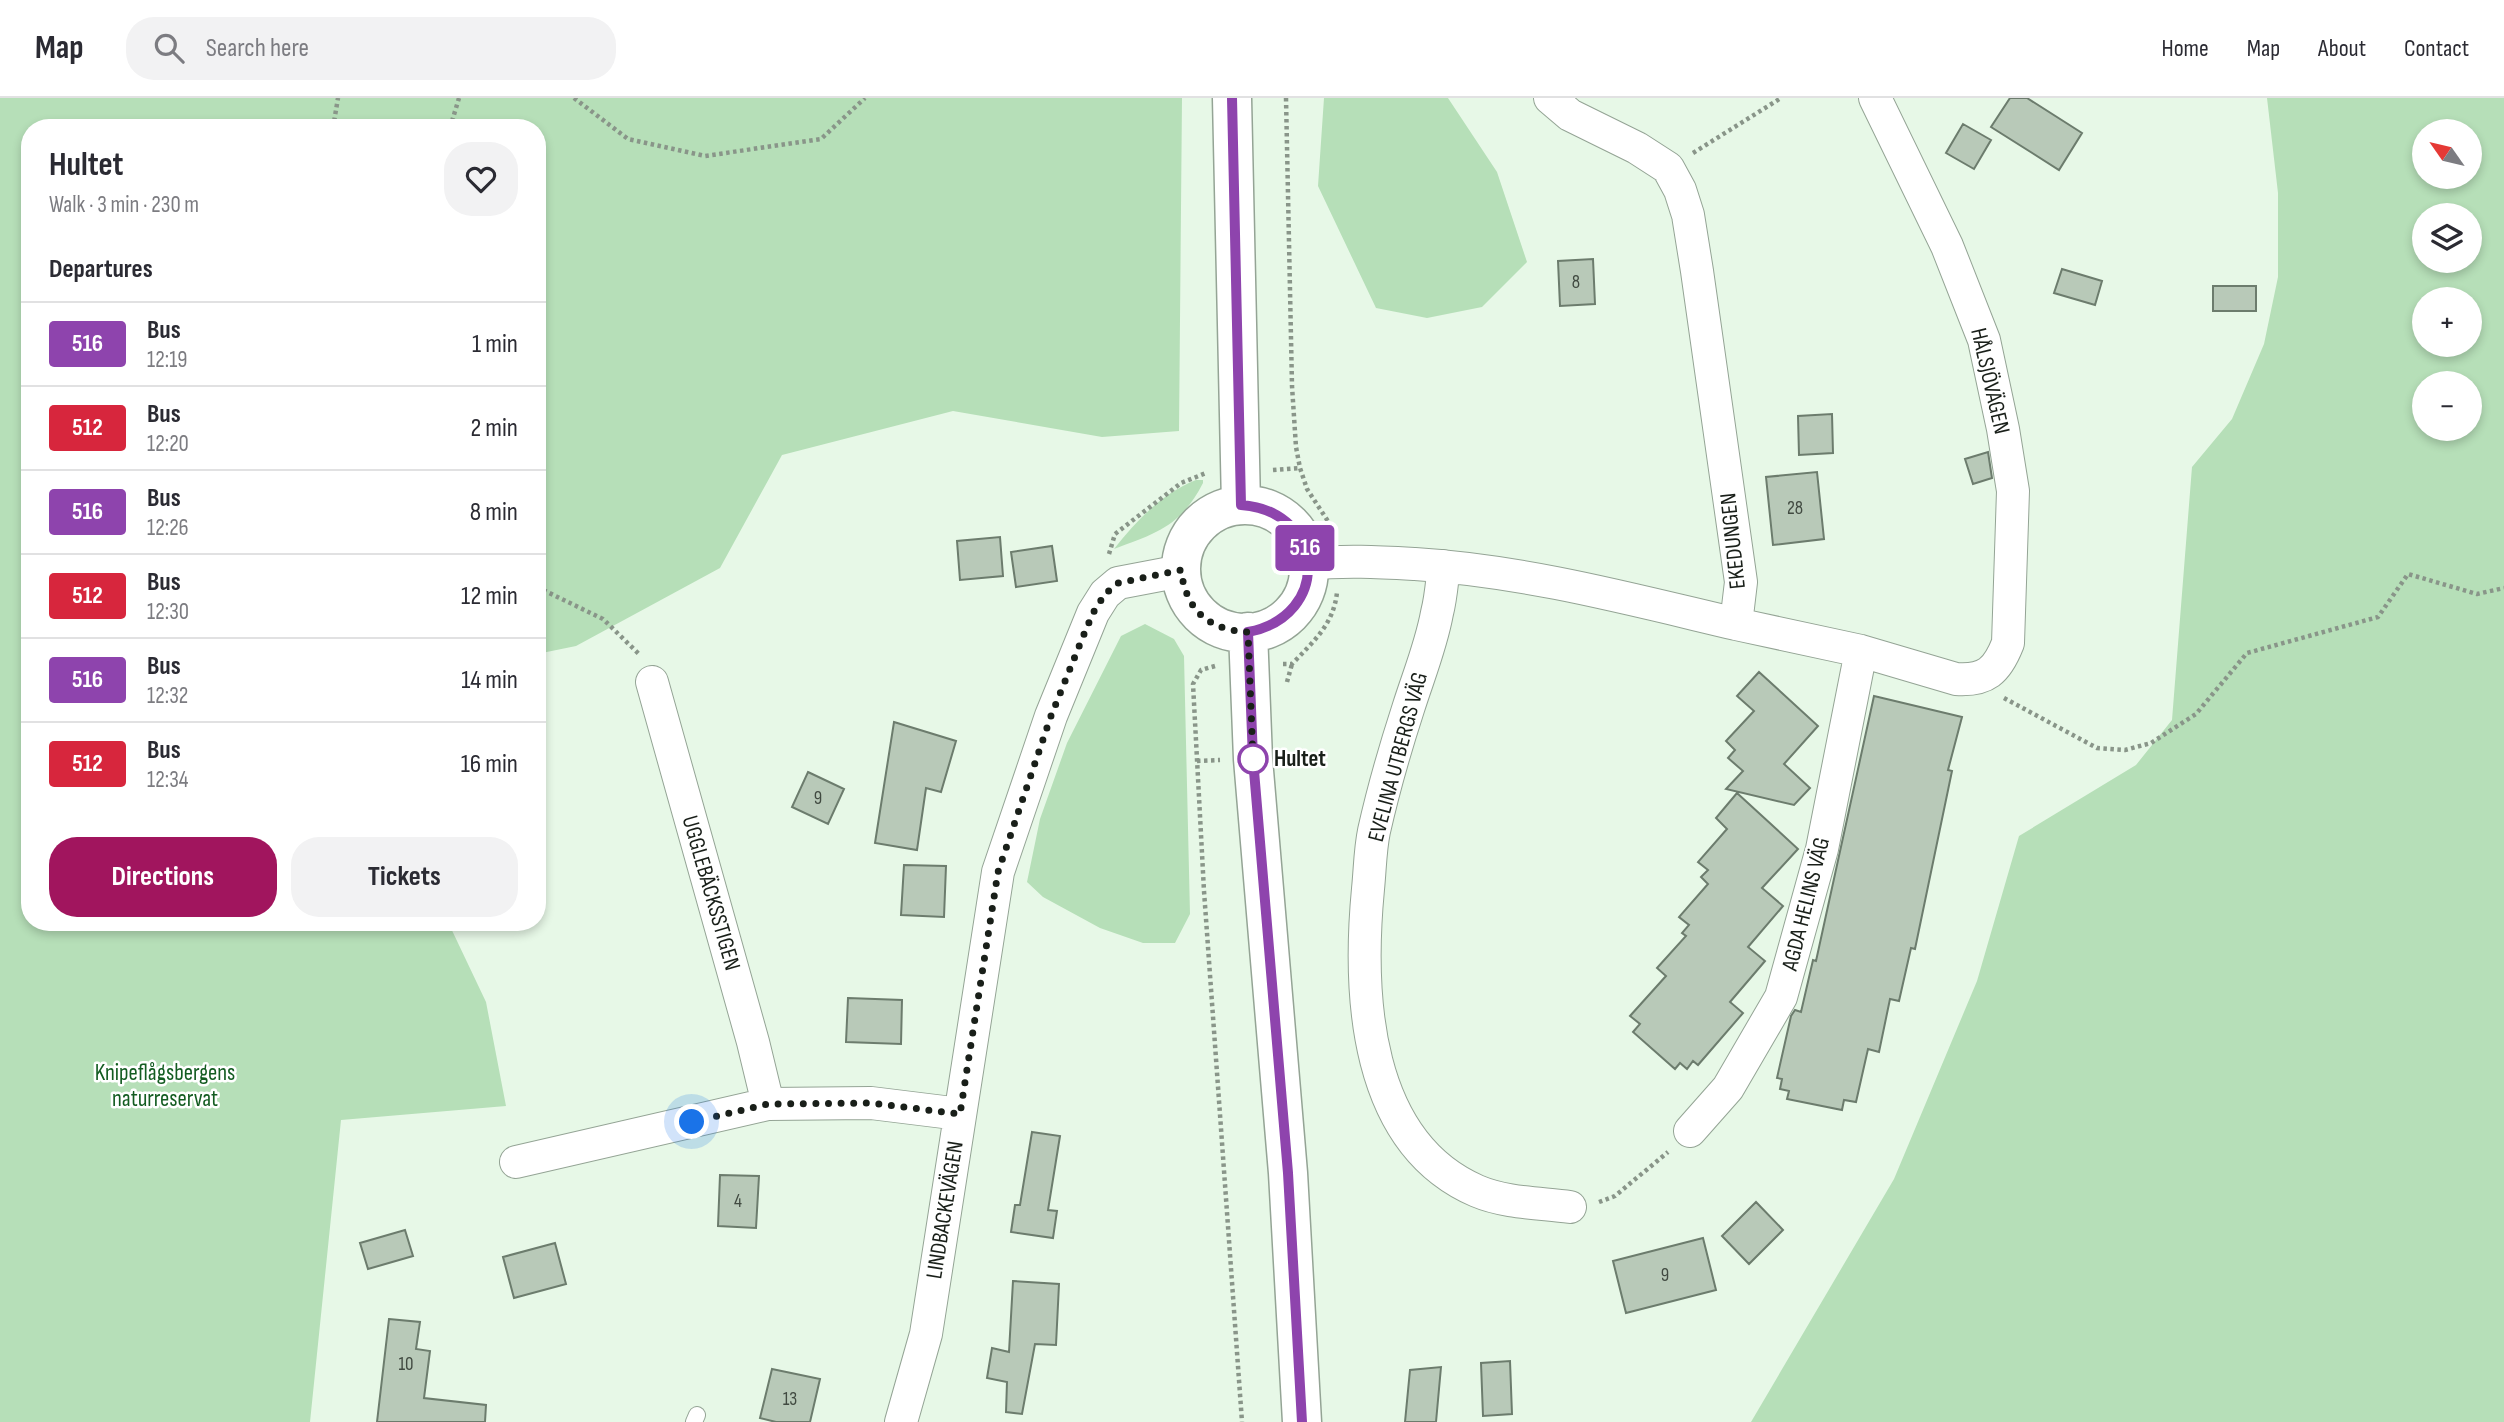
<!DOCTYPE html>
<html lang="en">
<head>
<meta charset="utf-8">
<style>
  :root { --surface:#fff; --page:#f2f2f3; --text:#2b2b33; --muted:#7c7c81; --line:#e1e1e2; --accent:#a1155e }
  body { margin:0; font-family:"Sofia Sans Condensed",sans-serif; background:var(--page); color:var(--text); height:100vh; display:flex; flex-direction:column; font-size:26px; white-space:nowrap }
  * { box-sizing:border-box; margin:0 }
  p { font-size:23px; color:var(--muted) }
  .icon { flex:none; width:38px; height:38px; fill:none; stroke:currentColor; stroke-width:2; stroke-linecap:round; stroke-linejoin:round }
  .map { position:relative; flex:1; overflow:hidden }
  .side { position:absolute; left:21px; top:21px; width:525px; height:812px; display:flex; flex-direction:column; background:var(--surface); border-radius:28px; box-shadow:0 4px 10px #0003 }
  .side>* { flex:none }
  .badge { padding:0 14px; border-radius:5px; font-size:24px; line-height:46px }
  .needle { width:46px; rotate:304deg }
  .controls { position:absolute; left:2412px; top:21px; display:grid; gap:14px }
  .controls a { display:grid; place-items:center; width:70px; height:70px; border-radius:50%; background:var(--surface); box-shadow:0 4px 10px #0003; font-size:35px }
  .you { position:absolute; width:35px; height:35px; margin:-18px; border:5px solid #fff; border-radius:50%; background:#1a73e8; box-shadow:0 0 0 10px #1a73e833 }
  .map>.badge { position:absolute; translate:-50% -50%; box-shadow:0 0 0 4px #fff }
  h2 { padding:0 28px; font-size:26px; line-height:63px }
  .round { display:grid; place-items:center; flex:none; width:74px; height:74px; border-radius:28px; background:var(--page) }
  .headline { display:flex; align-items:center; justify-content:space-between; height:119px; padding:0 28px }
  h1 { font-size:33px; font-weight:700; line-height:52px }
  .primary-button { display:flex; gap:14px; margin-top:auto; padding:14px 28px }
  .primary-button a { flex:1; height:80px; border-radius:28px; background:var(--accent); color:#fff; font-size:28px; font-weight:700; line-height:80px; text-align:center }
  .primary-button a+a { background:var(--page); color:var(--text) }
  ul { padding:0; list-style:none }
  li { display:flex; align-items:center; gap:21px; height:84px; padding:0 28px; border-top:2px solid var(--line) }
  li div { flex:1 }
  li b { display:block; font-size:26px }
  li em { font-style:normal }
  li .badge { min-width:77px; font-weight:700; text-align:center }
  header { display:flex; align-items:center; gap:42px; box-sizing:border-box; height:98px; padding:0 35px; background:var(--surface); border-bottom:2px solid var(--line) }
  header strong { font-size:33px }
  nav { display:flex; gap:38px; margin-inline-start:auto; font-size:24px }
  .search { width:490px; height:63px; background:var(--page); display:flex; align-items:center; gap:18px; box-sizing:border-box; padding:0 24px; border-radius:28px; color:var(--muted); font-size:26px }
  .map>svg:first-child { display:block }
  .green { fill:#b6dfb8; fill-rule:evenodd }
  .building { fill:#b8c9b8; stroke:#6c7c6d; stroke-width:2 }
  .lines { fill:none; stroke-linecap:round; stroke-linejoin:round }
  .lane-casing { stroke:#94a495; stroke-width:18 }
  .street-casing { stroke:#94a495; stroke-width:34 }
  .secondary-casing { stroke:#94a495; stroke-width:41 }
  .path { stroke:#899589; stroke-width:4.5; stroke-dasharray:3.5 3.5; stroke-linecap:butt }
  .lane { stroke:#fff; stroke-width:16 }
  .street { stroke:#fff; stroke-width:32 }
  .secondary { stroke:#fff; stroke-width:38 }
  .line-casing { stroke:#fff; stroke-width:16 }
  .line { stroke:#8e44ad; stroke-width:10 }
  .walk { stroke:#191f19; stroke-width:7; stroke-dasharray:0 12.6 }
  .stop-dot { fill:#fff; stroke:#8e44ad; stroke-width:3.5 }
  .labels { text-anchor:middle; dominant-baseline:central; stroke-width:5; stroke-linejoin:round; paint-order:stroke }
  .number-label { font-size:19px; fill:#414a41 }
  .street-label { font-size:23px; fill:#191f19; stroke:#fff }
  .stop-label { font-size:23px; font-weight:bold; fill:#191f19; stroke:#fff; text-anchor:start }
  .park-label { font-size:23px; fill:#135c21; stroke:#fff }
</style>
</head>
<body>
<header>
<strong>Map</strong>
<div class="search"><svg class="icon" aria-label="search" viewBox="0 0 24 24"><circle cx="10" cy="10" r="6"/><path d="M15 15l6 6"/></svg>Search here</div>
<nav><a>Home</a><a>Map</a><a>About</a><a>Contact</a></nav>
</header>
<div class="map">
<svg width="2504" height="1324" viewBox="0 0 2504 1324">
  <rect width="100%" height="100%" fill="#e7f8e7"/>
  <path class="green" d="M 0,0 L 1182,0 L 1179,333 L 1102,339 L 953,313 L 782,357 L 720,470 L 576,548 L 537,556 L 537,30 L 30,30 L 30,824 L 448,824 L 486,904 L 506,1008 L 341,1022 L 310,1324 L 0,1324 Z
    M 1324,0 L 1448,0 L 1497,74 L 1527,164 L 1482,209 L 1427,220 L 1376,210 L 1318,88 Z
    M 2267,0 L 2504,0 L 2504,1324 L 1751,1324 L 1894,1081 L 1977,883 L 2019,738 L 2136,667 L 2172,622 L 2192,369 L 2232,321 L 2264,246 L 2278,179 L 2278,95 ZM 2469,33 L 2469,79 L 2424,79 L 2424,33 ZM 2469,117 L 2469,163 L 2424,163 L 2424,117 ZM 2424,201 L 2469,201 L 2469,247 L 2424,247 ZM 2469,285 L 2469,331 L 2424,331 L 2424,285 Z
    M 1196,382 L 1203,382 L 1203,385 C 1181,428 1157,435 1114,451 C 1137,422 1161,396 1196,382 Z
    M 1145,526 L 1174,541 L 1184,558 L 1190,816 L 1175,845 L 1143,845 L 1100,830 L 1043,799 L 1027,784 L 1040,721 L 1067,645 L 1121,538 Z"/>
  <path class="building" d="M 2010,0 L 2027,0 L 2082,35 L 2059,72 L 1991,29 Z
    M 1963,26 L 1991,42 L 1974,71 L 1946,55 Z
    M 1593,161 L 1595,206 L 1560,208 L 1558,163 Z
    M 2062,171 L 2102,183 L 2095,207 L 2054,195 Z
    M 2213,188 L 2256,188 L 2256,213 L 2213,213 Z
    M 1832,316 L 1833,355 L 1799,357 L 1798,318 Z
    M 1988,354 L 1992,380 L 1973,386 L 1965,361 Z
    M 1817,374 L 1824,441 L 1773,447 L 1766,379 Z
    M 1000,439 L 1003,478 L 960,482 L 957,443 Z
    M 1052,448 L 1057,483 L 1016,489 L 1011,454 Z
    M 1759,574 L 1818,628 L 1784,666 L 1810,690 L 1794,707 L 1726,691 L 1743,673 L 1728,660 L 1735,652 L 1726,643 L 1754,613 L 1737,598 Z
    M 1874,598 L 1962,619 L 1948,672 L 1952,673 L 1915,851 L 1911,850 L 1899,903 L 1890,901 L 1879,954 L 1868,951 L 1856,1004 L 1844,1002 L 1842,1012 L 1787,1001 L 1789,993 L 1780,991 L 1782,981 L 1777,980 L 1791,918 L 1795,912 L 1801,914 L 1813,862 L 1816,863 Z
    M 894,624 L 956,643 L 941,694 L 926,690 L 917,752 L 875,745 Z
    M 808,674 L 844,691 L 828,726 L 792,709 Z
    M 1737,695 L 1798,751 L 1762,790 L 1783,808 L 1748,849 L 1765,863 L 1730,904 L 1743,915 L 1698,967 L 1693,963 L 1687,971 L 1680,965 L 1675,971 L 1633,934 L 1640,926 L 1630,918 L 1666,878 L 1657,870 L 1686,838 L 1682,835 L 1689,827 L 1679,819 L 1708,786 L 1701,779 L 1708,772 L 1698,764 L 1727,731 L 1716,720 Z
    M 904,767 L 946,768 L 944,819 L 901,817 Z
    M 848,900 L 902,902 L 901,946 L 846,944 Z
    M 1032,1034 L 1060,1038 L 1048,1112 L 1057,1113 L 1053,1140 L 1011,1134 L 1015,1107 L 1020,1107 Z
    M 720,1077 L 759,1078 L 756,1130 L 718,1128 Z
    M 1756,1104 L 1783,1132 L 1749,1166 L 1722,1138 Z
    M 405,1132 L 413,1158 L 368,1171 L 360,1145 Z
    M 1703,1140 L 1716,1192 L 1626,1215 L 1613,1163 Z
    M 555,1145 L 566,1186 L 514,1200 L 503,1159 Z
    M 1013,1183 L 1059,1186 L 1056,1247 L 1035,1246 L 1022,1316 L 1006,1314 L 1007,1284 L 987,1280 L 992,1250 L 1009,1254 Z
    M 389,1221 L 420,1224 L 416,1251 L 430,1253 L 424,1300 L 486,1307 L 485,1324 L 377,1324 Z
    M 1510,1263 L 1512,1316 L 1483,1318 L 1481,1265 Z
    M 1441,1269 L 1436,1324 L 1405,1324 L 1410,1272 Z
    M 772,1271 L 820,1281 L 810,1324 L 776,1324 L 760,1320 Z"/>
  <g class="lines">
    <g class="lane-casing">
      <path id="lane" d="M 694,1324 L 697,1317"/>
    </g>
    <g class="street-casing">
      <path id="street" d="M 1308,466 C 1344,462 1379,464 1415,466 C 1525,473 1630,501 1736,526 L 1741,484 L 1697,173 L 1688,117 L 1680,92 L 1668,70 L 1637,50 L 1570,17 L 1550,0
        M 1444,468 C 1442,483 1441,500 1437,515 C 1431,548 1418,579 1408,611 C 1395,651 1383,693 1374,733 C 1370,752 1370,772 1368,791 C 1358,896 1364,1044 1477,1093 C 1505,1105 1540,1105 1570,1109
        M 1736,526 L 1861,553 L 1956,581 C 1986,583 1997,573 2008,545 L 2013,393 L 2003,331 L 1984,242 L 1947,148 L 1875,0
        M 652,584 L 753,944 L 768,1006
        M 1690,1033 L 1728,990 L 1781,899 L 1822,751 L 1861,553
        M 516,1064 L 768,1006 L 871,1005 L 960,1016
        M 901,1324 L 926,1236 L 998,774 L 1051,618 L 1093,515 L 1105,496 L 1118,485 L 1181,473"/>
    </g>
    <g class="secondary-casing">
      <path id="secondary" d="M 1232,0 L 1241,407
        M1181 471a64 64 0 1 1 128 0a64 64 0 1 1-128 0Z
        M 1248,534 L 1253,661 L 1288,1075 L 1302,1324"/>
    </g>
    <path class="path" d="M 574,0 L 628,41 L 705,58 L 821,41 L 865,0
      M 1286,0 L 1292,288 L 1296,349 L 1300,370 L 1307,391 L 1335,434
      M 333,30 L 338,0
      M 450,30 L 459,0
      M 1693,55 L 1781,0
      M 1273,372 L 1300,370
      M 1109,456 L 1115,436 L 1181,385 L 1206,375
      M 537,489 L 603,521 L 640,557
      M 1283,566 L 1292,566 C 1313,544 1334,526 1337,494
      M 1215,568 L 1201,572 L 1193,586 L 1204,793 L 1242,1324
      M 1287,584 L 1292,566
      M 2004,600 L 2097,650 L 2125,652 L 2151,645 L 2196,616 L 2247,555 L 2378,519 L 2408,476 L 2477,496 L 2504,490
      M 1197,663 L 1220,662
      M 1599,1104 L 1615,1098 L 1668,1054"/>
    <use href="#lane" class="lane"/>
    <use href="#street" class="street"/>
    <use href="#secondary" class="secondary"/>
  </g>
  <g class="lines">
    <g class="line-casing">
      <path id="line" d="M 1232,0 L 1241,407 C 1326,413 1332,518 1248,534 L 1253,661 L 1288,1075 L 1302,1324"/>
    </g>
    <use href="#line" class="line"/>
    <path class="walk" d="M 692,1024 L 768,1006 L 871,1005 L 960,1016 L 998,774 L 1051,618 L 1082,541 L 1093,515 L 1105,496 L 1118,485 L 1181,472 C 1186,512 1208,532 1248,534 L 1253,661"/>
  </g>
  <circle class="stop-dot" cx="1253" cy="661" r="14"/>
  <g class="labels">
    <g class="number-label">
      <text x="1576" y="184">8</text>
      <text x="1795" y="410">28</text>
      <text x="818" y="700">9</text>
      <text x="738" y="1103">4</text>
      <text x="1665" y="1177">9</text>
      <text x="406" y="1266">10</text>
      <text x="790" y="1301">13</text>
    </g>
    <g class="street-label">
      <text transform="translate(1990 283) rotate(77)">HÅLSJÖVÄGEN</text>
      <text transform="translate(1733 443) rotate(-96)">EKEDUNGEN</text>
      <text transform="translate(1398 659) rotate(-75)">EVELINA UTBERGS VÄG</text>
      <text transform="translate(711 795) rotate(74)">UGGLEBÄCKSSTIGEN</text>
      <text transform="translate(1806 806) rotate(-76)">AGDA HELINS VÄG</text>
      <text transform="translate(945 1112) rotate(-81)">LINDBACKEVÄGEN</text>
    </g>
    <g class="stop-label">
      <text x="1274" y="661">Hultet</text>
    </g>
    <g class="park-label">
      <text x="165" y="975">Knipeflågsbergens<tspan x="165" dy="26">naturreservat</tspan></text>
    </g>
  </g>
</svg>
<div class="controls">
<a><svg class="needle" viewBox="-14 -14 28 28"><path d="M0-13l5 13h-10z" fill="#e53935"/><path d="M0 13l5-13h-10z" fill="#7c7c81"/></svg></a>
<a><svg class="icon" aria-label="layers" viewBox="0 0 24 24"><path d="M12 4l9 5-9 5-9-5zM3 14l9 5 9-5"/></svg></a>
<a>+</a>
<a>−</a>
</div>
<div class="you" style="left:692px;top:1024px"></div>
<b class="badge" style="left:1305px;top:450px;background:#8e44ad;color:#fff">516</b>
<section class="side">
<div class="headline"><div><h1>Hultet</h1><p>Walk · 3 min · 230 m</p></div><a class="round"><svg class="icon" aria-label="heart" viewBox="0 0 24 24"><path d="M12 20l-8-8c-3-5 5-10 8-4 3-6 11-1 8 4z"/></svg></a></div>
<h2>Departures</h2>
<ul>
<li><span class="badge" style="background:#8e44ad;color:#fff">516</span><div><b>Bus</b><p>12:19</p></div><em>1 min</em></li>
<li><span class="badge" style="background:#d7263d;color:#fff">512</span><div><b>Bus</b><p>12:20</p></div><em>2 min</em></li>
<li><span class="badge" style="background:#8e44ad;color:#fff">516</span><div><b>Bus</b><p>12:26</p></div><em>8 min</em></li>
<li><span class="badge" style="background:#d7263d;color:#fff">512</span><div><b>Bus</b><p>12:30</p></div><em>12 min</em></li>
<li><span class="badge" style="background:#8e44ad;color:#fff">516</span><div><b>Bus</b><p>12:32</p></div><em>14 min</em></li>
<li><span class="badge" style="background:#d7263d;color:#fff">512</span><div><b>Bus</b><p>12:34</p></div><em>16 min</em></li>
</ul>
<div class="primary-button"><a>Directions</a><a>Tickets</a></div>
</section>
</div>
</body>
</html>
